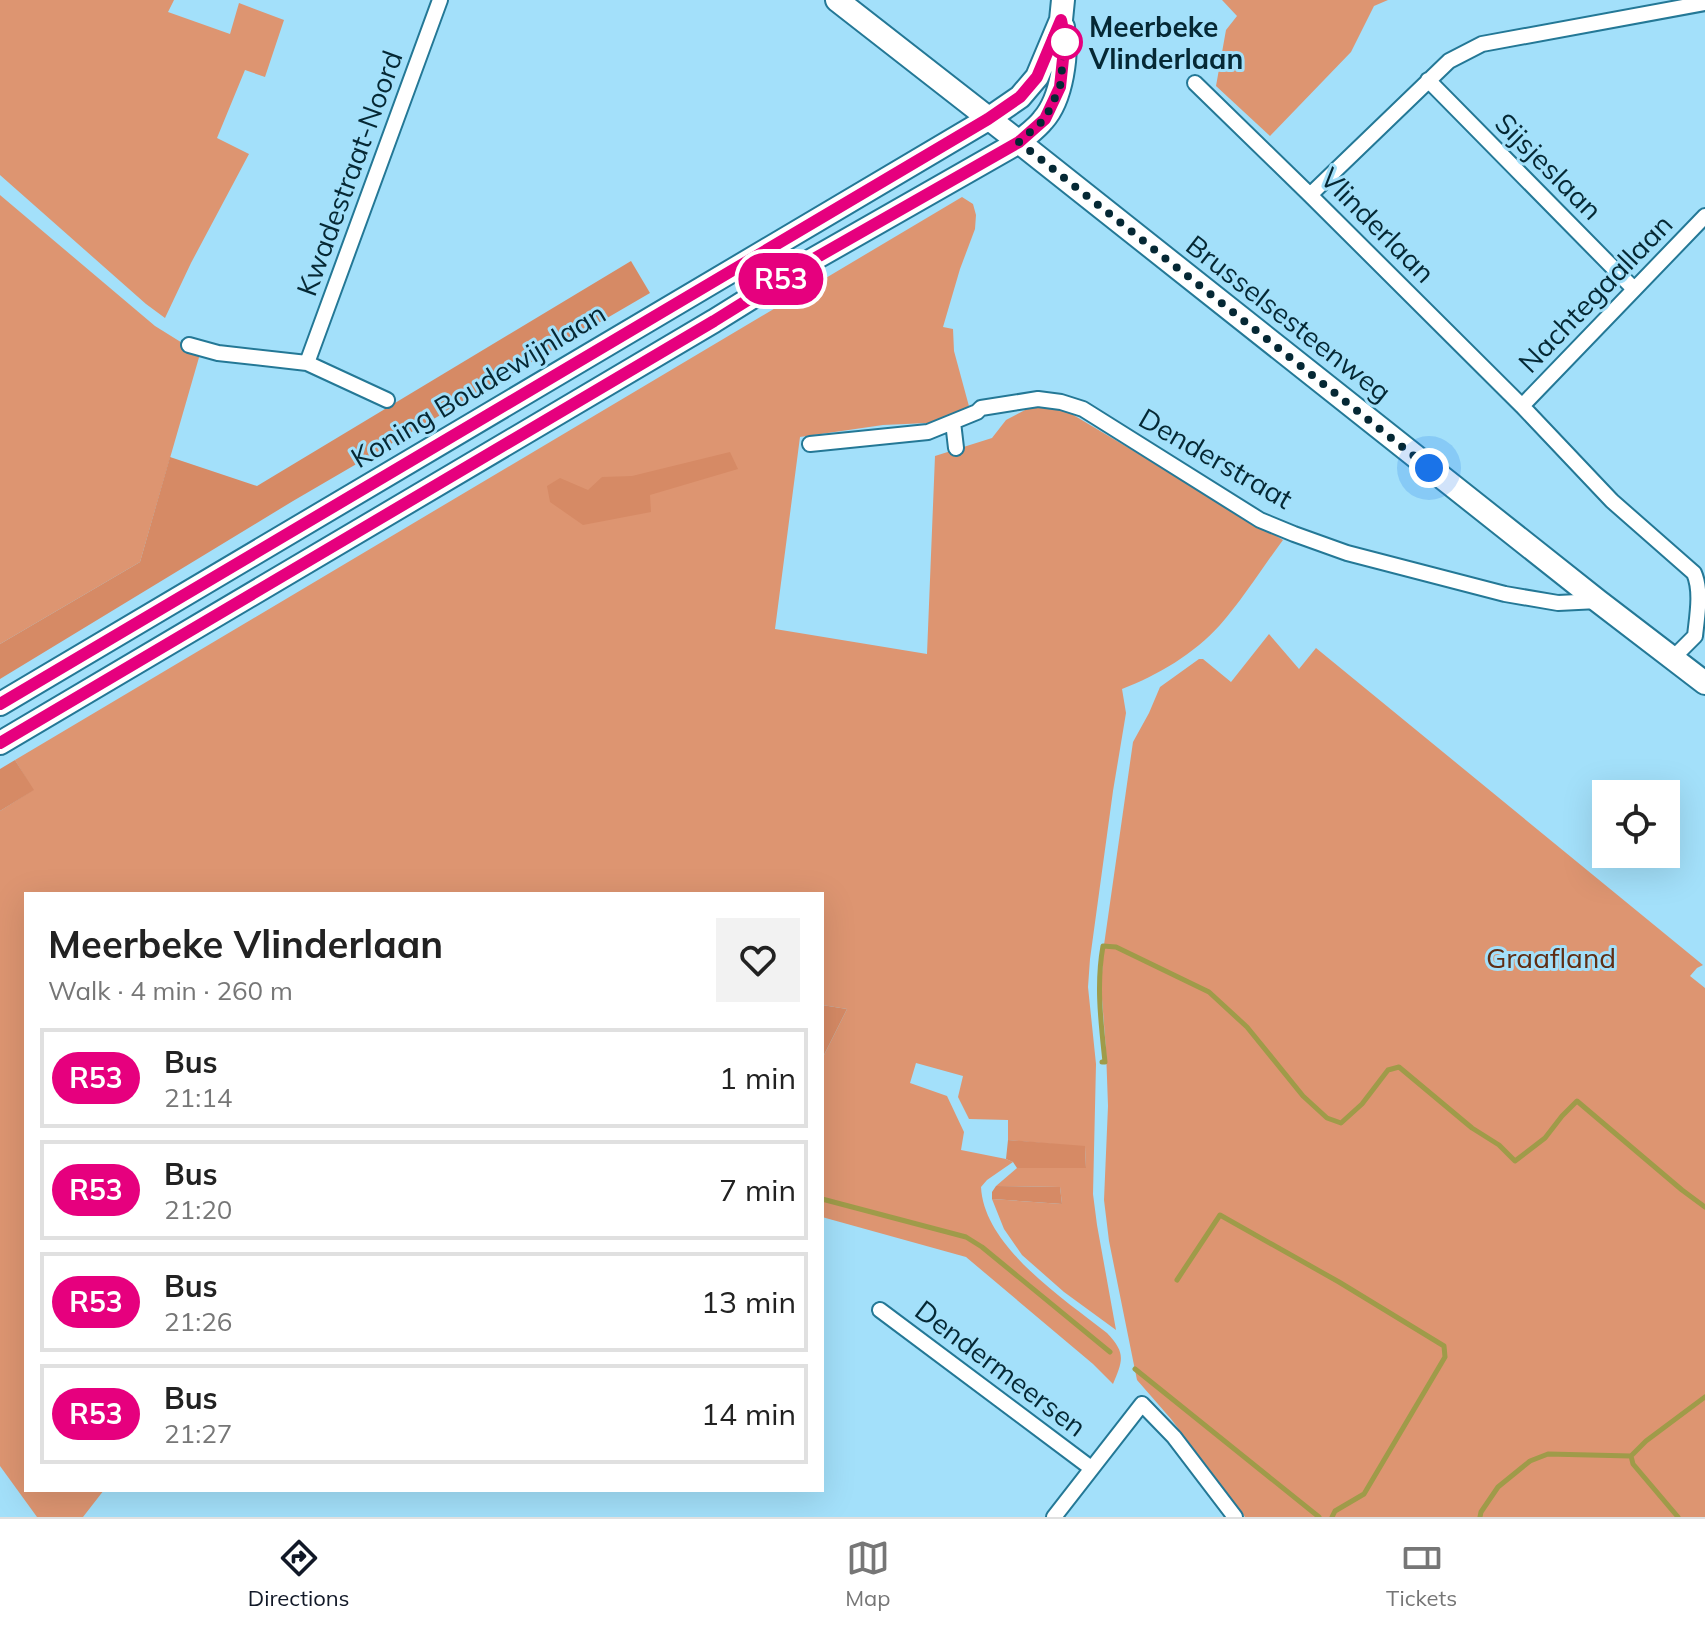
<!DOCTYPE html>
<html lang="en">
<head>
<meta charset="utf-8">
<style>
  :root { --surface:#fff; --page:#f2f2f2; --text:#222; --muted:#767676; --line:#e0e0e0; --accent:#111827 }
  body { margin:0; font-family:Mulish,sans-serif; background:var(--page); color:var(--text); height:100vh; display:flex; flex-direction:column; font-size:30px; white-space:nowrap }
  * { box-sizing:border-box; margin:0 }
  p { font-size:26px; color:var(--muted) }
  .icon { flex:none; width:44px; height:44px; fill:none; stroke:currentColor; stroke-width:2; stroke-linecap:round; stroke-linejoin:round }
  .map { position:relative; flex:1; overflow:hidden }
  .panel { position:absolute; left:24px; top:892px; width:800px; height:600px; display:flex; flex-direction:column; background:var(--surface); border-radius:0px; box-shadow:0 8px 32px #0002 }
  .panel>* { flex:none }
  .badge { padding:0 16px; border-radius:26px; font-size:28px; line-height:52px }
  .fabs { position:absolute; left:1592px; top:780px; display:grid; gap:16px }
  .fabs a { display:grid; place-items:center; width:88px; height:88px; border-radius:0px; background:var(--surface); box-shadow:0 8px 32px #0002; font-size:40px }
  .you { position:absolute; width:40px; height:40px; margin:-20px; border:6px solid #fff; border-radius:50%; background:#1a73e8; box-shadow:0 0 0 12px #1a73e833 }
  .map>.badge { position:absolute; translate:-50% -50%; box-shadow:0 0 0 4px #fff }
  .round { display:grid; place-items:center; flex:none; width:84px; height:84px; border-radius:0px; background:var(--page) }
  .head { display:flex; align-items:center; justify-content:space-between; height:136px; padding:0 24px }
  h1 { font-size:38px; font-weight:700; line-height:60px }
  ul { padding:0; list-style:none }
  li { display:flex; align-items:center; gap:24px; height:100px; margin:0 16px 12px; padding:0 8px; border:4px solid var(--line); border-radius:0px }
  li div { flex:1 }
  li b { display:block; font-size:30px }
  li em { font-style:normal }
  li .badge { min-width:88px; font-weight:700; text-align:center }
  .tabs { display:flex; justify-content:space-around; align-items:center; height:112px; border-top:2px solid var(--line); background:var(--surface); font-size:22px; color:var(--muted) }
  .tabs a { display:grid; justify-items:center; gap:4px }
  .tabs .active { color:var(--accent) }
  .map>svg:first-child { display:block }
  .green { fill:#dd9571 }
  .forest { fill:#d68a65 }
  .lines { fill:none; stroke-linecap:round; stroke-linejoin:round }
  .stream { stroke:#9f9b49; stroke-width:5 }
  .minor-casing { stroke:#247896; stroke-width:18 }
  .primary-casing { stroke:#247896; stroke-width:26 }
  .trunk-casing { stroke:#247896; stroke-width:26 }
  .minor { stroke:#fff; stroke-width:14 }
  .primary { stroke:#fff; stroke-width:22 }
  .trunk { stroke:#fff; stroke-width:22 }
  .line-casing { stroke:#fff; stroke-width:18 }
  .line { stroke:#e6007e; stroke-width:12 }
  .walk { stroke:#052834; stroke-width:8; stroke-dasharray:0 14.4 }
  .stop-dot { fill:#fff; stroke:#e6007e; stroke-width:4 }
  .labels { text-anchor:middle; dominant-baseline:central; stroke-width:6; stroke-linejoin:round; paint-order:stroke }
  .stop-label { font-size:28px; font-weight:bold; fill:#052834; stroke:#a3e0fa; text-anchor:start }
  .street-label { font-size:28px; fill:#052834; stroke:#a3e0fa }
  .park-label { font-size:28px; fill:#5f2d13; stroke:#a3e0fa }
</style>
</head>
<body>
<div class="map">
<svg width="1705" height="1517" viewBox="0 0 1705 1517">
  <rect width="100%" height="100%" fill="#a3e0fa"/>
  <path class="green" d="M 0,0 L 174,0 L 168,12 L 230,34 L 239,3 L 284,20 L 265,77 L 245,70 L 217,138 L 249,154 L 191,263 L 165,318 L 146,304 L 0,175 Z
    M 1222,0 L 1388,0 L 1374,6 L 1351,52 L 1270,136 L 1216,86 L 1226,30 L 1237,16 Z
    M 0,195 L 155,326 L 200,354 L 140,562 L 0,644 Z
    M 962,197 L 973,204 L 976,215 L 975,229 L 960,269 L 943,327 L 953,329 L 954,351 L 970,410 L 928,423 L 883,425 L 800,437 L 775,629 L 927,654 L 935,456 L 992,438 L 1006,420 L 1027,409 L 1046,406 L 1065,410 L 1283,540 C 1262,568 1243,599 1220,625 C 1194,654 1158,675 1122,689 L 1126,713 L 1113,791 L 1090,959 L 1088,987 L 1096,1064 L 1093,1194 L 1097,1225 L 1116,1330 L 1064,1292 L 1022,1255 L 1004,1229 L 992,1199 L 1062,1204 L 1060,1187 L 996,1186 L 1017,1168 L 1086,1168 L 1085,1147 L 1008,1140 L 1008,1120 L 969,1119 L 958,1097 L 963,1076 L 916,1063 L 910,1083 L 947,1096 L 964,1132 L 961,1150 L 1006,1159 L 1013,1162 L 987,1180 L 981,1187 C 984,1247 1064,1299 1107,1333 C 1126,1353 1123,1360 1113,1384 L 1093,1364 L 966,1257 L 822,1217 L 822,1059 L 847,1009 L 822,1005 L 822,894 L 26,894 L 26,1490 L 104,1490 L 83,1517 L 37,1517 L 0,1466 L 0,811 L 33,790 L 15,760 Z
    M 1269,634 L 1299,669 L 1316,648 L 1703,965 L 1697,968 L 1690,976 L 1705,988 L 1705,1517 L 1245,1517 L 1171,1419 L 1137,1380 L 1109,1241 L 1104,1200 L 1108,1106 L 1106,1050 L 1101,986 L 1104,945 L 1133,742 L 1149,713 L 1160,687 L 1199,659 L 1203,659 L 1231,682 Z"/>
  <path class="forest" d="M 631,261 L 650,293 L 293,501 L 0,679 L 0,644 L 140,562 L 170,457 L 257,486 Z
    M 730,452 L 738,469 L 650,495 L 651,512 L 583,525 L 550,502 L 547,486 L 560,478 L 588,490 L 602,477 L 632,476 Z
    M 15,760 L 34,790 L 0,811 L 0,769 Z
    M 822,1005 L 847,1009 L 822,1059 Z
    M 1008,1140 L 1085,1146 L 1086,1168 L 1017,1168 L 1013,1162 L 1006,1159 Z
    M 996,1186 L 1060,1187 L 1062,1204 L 992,1199 L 992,1192 Z"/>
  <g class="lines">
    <path class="stream" d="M 1102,1062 L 1105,1062 C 1101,1023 1096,985 1103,946 L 1116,947 L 1209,992 L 1247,1027 L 1303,1096 L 1327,1118 L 1341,1123 L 1362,1104 L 1388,1070 L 1399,1067 L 1472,1128 L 1499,1145 L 1515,1161 L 1545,1138 L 1562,1116 L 1577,1101 L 1682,1190 L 1705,1207
      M 822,1199 L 966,1237 L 982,1247 L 1110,1352
      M 1177,1280 L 1220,1215 L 1339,1282 L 1444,1346 L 1445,1357 L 1364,1494 L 1335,1511 L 1332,1517
      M 1135,1369 L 1319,1517
      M 1631,1456 L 1633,1464 L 1678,1517
      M 1480,1517 L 1481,1512 L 1498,1487 L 1530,1461 L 1548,1454 L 1631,1456 L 1646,1441 L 1705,1397"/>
    <g class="minor-casing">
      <path id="minor" d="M 1428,80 L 1634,289
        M 1195,83 L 1310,195 L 1522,406 L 1612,501 L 1694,573 C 1702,591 1697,617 1695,636
        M 1310,195 L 1449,61 L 1482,44 L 1705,3
        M 189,345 L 218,353 L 307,363 L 387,400
        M 307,363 L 440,0
        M 1522,406 L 1705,216
        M 953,422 L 956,448
        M 810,444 L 928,432 L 977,412 L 981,408 L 1038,399 L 1061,402 L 1083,409 L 1260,520 L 1294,534 L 1347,553 L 1505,594 L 1558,603 L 1598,601
        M 1673,658 L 1695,636
        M 880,1310 L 1091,1468
        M 1054,1517 L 1142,1404 L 1174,1437 L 1235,1517"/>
    </g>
    <g class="primary-casing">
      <path id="primary" d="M 837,0 L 1019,142 L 1598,601 L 1705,683
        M 988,119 L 1020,97 L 1037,77 L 1061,20 L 1063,0
        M 1019,142 C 1027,135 1037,128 1043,120 C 1062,99 1068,53 1063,27"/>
    </g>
    <g class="trunk-casing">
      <path id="trunk" d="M 0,704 L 988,119
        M 0,743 L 714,321 L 812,260 L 1019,142"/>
    </g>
    <use href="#minor" class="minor"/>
    <use href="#primary" class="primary"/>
    <use href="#trunk" class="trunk"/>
  </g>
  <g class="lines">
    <g class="line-casing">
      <path id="line" d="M 0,704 L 988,119 L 1020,97 L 1037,77 L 1061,20 L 1065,40 L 1060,87 L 1045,119 L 1019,142 L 812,260 L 714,321 L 0,743"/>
    </g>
    <use href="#line" class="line"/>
    <path class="walk" d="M 1065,42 L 1060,87 L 1045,119 L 1019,142 L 1429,468"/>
  </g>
  <circle class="stop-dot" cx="1065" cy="42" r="16"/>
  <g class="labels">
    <g class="stop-label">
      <text x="1089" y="26">Meerbeke<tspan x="1089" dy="32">Vlinderlaan</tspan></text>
    </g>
    <g class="street-label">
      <text transform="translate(1549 166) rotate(45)">Sijsjeslaan</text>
      <text transform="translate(349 173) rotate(-70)">Kwadestraat-Noord</text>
      <text transform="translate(1378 225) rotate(45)">Vlinderlaan</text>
      <text transform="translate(1595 293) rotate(-46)">Nachtegaallaan</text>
      <text transform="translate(1289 318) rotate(38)">Brusselsesteenweg</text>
      <text transform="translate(478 385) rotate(-31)">Koning Boudewijnlaan</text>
      <text transform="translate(1216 458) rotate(30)">Denderstraat</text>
      <text transform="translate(1001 1368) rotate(37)">Dendermeersen</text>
    </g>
    <g class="park-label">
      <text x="1551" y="957">Graafland</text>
    </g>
  </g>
</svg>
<div class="fabs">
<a><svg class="icon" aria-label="locate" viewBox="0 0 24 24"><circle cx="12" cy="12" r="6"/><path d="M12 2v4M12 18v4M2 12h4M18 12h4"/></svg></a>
</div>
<div class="you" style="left:1429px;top:468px"></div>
<b class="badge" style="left:781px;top:279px;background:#e6007e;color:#fff">R53</b>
<section class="panel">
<div class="head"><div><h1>Meerbeke Vlinderlaan</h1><p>Walk · 4 min · 260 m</p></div><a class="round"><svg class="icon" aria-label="heart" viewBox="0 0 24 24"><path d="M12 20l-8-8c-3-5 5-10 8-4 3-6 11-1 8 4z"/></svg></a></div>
<ul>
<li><span class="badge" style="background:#e6007e;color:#fff">R53</span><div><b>Bus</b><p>21:14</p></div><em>1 min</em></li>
<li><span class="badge" style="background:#e6007e;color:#fff">R53</span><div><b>Bus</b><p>21:20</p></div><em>7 min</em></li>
<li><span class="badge" style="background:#e6007e;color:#fff">R53</span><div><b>Bus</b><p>21:26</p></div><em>13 min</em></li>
<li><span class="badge" style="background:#e6007e;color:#fff">R53</span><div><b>Bus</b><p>21:27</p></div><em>14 min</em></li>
</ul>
</section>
</div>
<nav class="tabs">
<a class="active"><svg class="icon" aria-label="directions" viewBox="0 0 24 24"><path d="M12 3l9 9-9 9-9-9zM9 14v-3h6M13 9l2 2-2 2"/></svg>Directions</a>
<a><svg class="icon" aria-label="map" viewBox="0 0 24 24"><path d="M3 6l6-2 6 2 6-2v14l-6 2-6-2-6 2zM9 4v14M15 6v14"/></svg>Map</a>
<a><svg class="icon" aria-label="tickets" viewBox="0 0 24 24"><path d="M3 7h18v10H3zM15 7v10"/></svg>Tickets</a>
</nav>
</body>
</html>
